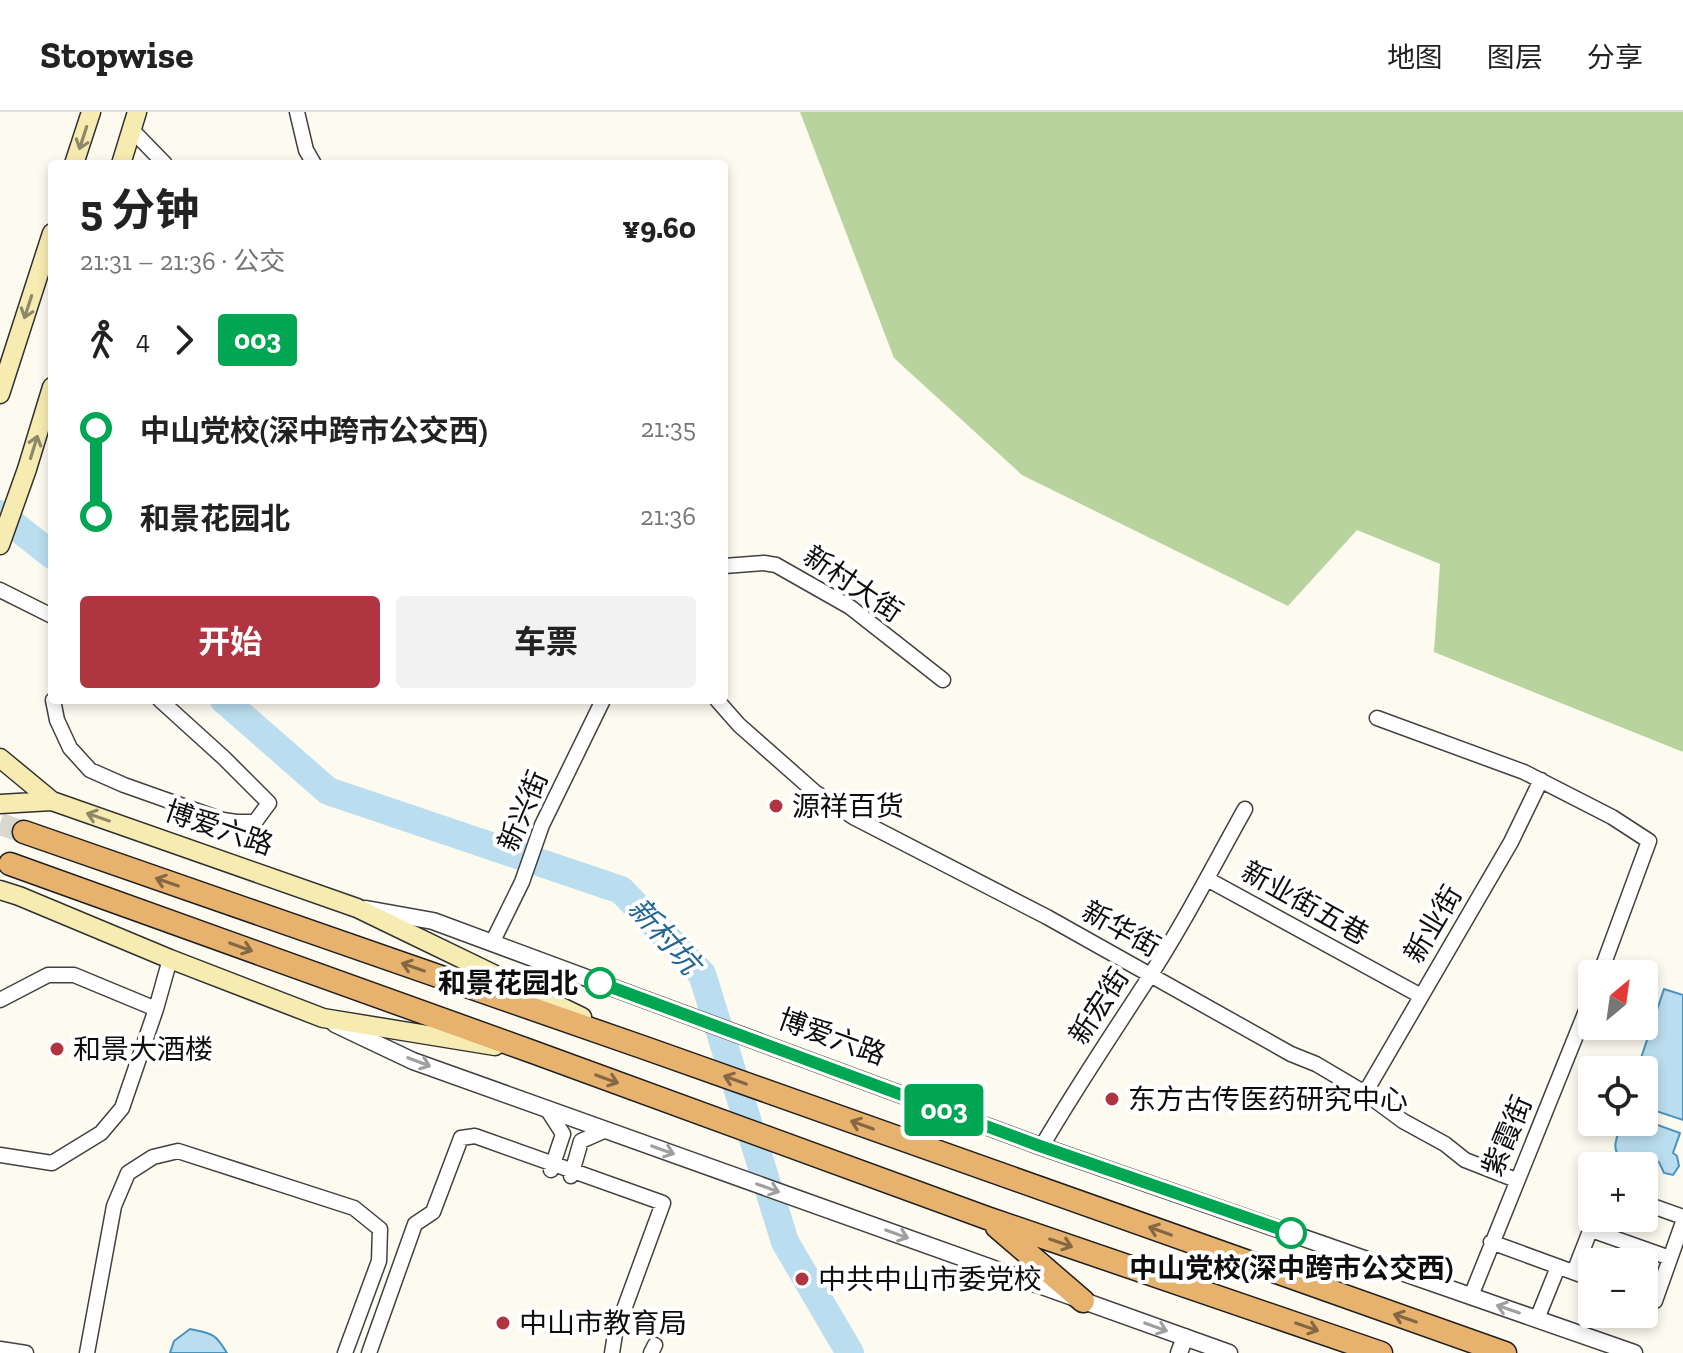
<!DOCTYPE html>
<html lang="zh">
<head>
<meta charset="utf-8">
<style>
  :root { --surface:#fff; --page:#f2f2f2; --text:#222; --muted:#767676; --line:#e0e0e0; --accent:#af3540 }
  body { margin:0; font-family:"Zilla Slab","Noto Sans SC",serif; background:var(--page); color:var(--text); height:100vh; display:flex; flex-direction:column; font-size:30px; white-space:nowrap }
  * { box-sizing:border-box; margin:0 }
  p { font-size:26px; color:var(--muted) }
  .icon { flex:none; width:44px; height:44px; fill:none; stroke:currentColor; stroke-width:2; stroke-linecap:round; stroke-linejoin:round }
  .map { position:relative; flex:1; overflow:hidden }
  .details { position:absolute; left:48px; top:48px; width:680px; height:544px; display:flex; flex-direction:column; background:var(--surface); border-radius:8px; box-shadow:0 4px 12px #0003 }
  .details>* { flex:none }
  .badge { padding:0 16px; border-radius:6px; font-size:28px; line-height:52px }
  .needle { width:52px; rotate:29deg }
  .buttons { position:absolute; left:1578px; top:848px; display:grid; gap:16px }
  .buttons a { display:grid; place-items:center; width:80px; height:80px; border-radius:8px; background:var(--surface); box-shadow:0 4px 12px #0003; font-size:40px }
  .map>.badge { position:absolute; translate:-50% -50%; box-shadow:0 0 0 4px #fff }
  .legs { display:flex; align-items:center; gap:12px; height:88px; padding:0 32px; font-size:26px }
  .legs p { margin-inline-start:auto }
  .head { display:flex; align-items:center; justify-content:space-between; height:136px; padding:0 32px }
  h1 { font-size:44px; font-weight:700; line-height:60px }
  .action { display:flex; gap:16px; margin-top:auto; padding:16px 32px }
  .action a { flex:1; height:92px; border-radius:8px; background:var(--accent); color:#fff; font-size:32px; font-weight:700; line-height:92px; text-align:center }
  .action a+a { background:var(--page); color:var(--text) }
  ul { padding:0 32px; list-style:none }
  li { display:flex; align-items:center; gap:28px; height:88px; font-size:30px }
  li i { display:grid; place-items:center; width:12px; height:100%; margin:0 10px; background:currentColor }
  li i::after { content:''; width:20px; height:20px; margin:-10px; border:6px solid; border-radius:50%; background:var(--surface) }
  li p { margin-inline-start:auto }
  li:first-child i { background:linear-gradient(#0000 50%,currentColor 0) }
  li:last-child i { background:linear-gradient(currentColor 50%,#0000 0) }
  header { display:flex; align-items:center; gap:48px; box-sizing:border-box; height:112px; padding:0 40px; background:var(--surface); border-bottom:2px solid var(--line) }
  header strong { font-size:38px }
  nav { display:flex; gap:44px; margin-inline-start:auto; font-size:28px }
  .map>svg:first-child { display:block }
  .forest { fill:#b8d39e }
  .water { fill:#badeef; stroke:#4994be; stroke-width:2 }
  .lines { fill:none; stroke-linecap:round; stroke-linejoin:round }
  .river { stroke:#badeef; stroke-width:28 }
  .trunk-tunnel { stroke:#d9d7ce; stroke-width:22; stroke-dasharray:22 11; stroke-linecap:butt }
  .minor-casing { stroke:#414141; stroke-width:17 }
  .tertiary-casing { stroke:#414141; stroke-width:19 }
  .secondary-casing { stroke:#303030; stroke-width:21 }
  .trunk-casing { stroke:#1f1f1f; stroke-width:25 }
  .minor { stroke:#fff; stroke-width:14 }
  .tertiary { stroke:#fff; stroke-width:16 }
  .secondary { stroke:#f6ecb2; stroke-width:18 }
  .trunk { stroke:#e6b26e; stroke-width:22 }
  .oneway { stroke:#8e8868 }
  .oneway2 { stroke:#856843 }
  .oneway3 { stroke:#9f9f9f }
  .line-1-casing { stroke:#fff; stroke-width:18 }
  .line-1 { stroke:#00a651; stroke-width:12 }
  .poi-dot { fill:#af3540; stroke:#fff; stroke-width:3 }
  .stop-1-dot { fill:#fff; stroke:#00a651; stroke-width:4 }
  .labels { text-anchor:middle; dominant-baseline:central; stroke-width:8; stroke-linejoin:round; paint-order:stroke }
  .street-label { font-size:28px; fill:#0e0e0e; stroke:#fff }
  .poi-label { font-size:28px; fill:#0e0e0e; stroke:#fff; text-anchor:start }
  .stop-label { font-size:28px; font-weight:bold; fill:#0e0e0e; stroke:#fff; text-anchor:end }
  .water-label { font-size:30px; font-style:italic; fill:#246792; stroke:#fff }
</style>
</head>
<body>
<header>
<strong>Stopwise</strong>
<nav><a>地图</a><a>图层</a><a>分享</a></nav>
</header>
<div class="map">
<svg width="1683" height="1241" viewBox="0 0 1683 1241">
  <rect width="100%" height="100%" fill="#fdfaf0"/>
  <path class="forest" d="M 800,0 L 1683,0 L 1683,640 L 1434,540 L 1440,452 L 1357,418 L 1288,494 L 1022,363 L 894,246 Z"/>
  <path class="water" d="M 1664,877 L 1683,883 L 1683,1008 L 1644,995 L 1644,958 L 1637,958 Z
    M 1644,1008 L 1680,1021 L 1673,1041 L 1677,1044 L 1679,1054 L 1673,1063 L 1664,1061 L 1659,1050 L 1642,1044 C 1630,1052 1612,1046 1616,1029 C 1617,1023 1620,1016 1623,1010 L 1644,1010 Z
    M 190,1217 C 213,1222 215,1221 227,1241 L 170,1241 L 174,1229 Z"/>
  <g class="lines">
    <path class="river" d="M 0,402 L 52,443
      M 224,588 L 328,679 L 621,778 L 702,862 L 785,1130 L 850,1241"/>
    <path class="trunk-tunnel" d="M 0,712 L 24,720"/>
    <g class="minor-casing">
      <path id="minor" d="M 297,0 L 306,38 L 314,52
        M 132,18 L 165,52
        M 724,454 L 764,451 L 776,453 L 850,495 L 943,568
        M 0,478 L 52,504
        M 53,588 L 57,608 L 70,636 L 90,658 L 124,673 L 223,708 L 236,710 L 255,710 L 269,691 L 224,646 L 160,588
        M 717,588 L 739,613 L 816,681 L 855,706 L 1047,805 L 1291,942 L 1316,952 L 1365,981 L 1403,1009 L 1445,1032 L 1465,1048 L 1516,1068
        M 1377,606 L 1524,660 L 1612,705 L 1649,729 L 1600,862
        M 1207,767 L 1421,884
        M 492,831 L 522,770 L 542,713 L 603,588
        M 0,888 L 48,863 L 74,863 L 156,897
        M 1365,981 L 1511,730 L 1541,668
        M 547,997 L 563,1022 L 551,1058
        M 1042,1034 C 1074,979 1109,927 1144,873 C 1181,817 1212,756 1245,697
        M 0,1043 L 52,1051 L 101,1021 L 122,996 L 156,897 L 170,847
        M 571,1064 L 581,1029 L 606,1018
        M 1644,1091 L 1683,1105
        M 1591,1118 L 1670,1146
        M 1491,1130 L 1592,1167
        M 1574,1160 L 1595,1106
        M 1471,1184 L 1592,884
        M 1644,1185 L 1655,1189 L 1683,1110
        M 1537,1207 L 1558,1155
        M 0,1237 L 26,1241
        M 87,1241 L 114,1094 L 128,1061 L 153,1045 L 178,1039 L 354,1096 L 380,1117 L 379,1149 L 345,1241
        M 369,1241 L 415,1112 L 433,1100 L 461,1026 L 475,1024 L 663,1091 L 615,1222 L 612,1241
        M 651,1241 L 655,1233"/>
    </g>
    <g class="tertiary-casing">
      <path id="tertiary" d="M 366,797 L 433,809 L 1037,1033 L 1634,1241
        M 335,912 L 413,949 L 1229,1241
        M 1179,1241 L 1185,1225"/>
    </g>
    <g class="secondary-casing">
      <path id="secondary" d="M 74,52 L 91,0
        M 121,52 L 137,0
        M 0,282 L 52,121
        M 0,433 L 27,357 L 52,275
        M 0,646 L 52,689 L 357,796 L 582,905
        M 0,692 L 52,689
        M 0,778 L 19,784 L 170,847 L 323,906 L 495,934"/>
    </g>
    <g class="trunk-casing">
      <path id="trunk" d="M 24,720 L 645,936 L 1505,1241
        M 10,752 L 533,940 L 987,1106 L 1381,1241
        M 997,1115 L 1083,1189"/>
    </g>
    <use href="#minor" class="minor"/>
    <use href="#tertiary" class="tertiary"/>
    <use href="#secondary" class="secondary"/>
    <use href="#trunk" class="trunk"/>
  </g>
  <defs><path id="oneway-shaft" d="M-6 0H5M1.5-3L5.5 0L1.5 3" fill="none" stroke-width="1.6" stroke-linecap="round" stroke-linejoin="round" transform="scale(2)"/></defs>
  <g class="oneway">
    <use href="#oneway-shaft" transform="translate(83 26) rotate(108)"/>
    <use href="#oneway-shaft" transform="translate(28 195) rotate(108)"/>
    <use href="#oneway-shaft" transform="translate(34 335) rotate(-73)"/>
    <use href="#oneway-shaft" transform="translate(98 705) rotate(-161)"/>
  </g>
  <g class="oneway2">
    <use href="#oneway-shaft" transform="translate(167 770) rotate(-161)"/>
    <use href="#oneway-shaft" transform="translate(241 835) rotate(20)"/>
    <use href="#oneway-shaft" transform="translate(413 855) rotate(-161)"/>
    <use href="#oneway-shaft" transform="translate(607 967) rotate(20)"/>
    <use href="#oneway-shaft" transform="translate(735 968) rotate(-160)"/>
    <use href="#oneway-shaft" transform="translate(862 1013) rotate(-160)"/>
    <use href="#oneway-shaft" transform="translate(1160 1119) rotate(-160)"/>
    <use href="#oneway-shaft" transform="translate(1061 1131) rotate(19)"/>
    <use href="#oneway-shaft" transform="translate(1405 1206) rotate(-161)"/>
    <use href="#oneway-shaft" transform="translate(1307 1215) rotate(19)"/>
  </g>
  <g class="oneway3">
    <use href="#oneway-shaft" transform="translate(419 950) rotate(21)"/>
    <use href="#oneway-shaft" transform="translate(663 1038) rotate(20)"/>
    <use href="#oneway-shaft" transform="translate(768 1076) rotate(20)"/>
    <use href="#oneway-shaft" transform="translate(897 1122) rotate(20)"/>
    <use href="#oneway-shaft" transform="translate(1508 1197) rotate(-161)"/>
    <use href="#oneway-shaft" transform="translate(1156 1215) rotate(20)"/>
  </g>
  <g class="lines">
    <g class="line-1-casing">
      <path id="line-1" d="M 600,871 L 1037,1033 L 1291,1121"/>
    </g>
    <use href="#line-1" class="line-1"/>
  </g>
  <g class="poi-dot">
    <circle cx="776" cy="694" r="8"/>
    <circle cx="57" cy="937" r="8"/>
    <circle cx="1112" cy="987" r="8"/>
    <circle cx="802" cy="1167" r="8"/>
    <circle cx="503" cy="1211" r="8"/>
  </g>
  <g class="stop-1-dot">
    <circle cx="600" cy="871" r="14"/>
    <circle cx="1291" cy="1121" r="14"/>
  </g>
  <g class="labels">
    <g class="street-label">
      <text transform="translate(853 472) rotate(34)">新村大街</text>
      <text transform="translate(523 699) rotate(-67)">新兴街</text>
      <text transform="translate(219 716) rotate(19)">博爱六路</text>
      <text transform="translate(1305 791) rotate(29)">新业街五巷</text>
      <text transform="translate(1433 812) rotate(-59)">新业街</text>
      <text transform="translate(1121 817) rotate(29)">新华街</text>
      <text transform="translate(1099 894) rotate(-57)">新宏街</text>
      <text transform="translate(832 925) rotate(20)">博爱六路</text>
      <text transform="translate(1507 1024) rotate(-67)">紫霞街</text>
    </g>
    <g class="poi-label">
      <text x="792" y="694">源祥百货</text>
      <text x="73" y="937">和景大酒楼</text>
      <text x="1128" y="987">东方古传医药研究中心</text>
      <text x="818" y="1167">中共中山市委党校</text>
      <text x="519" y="1211">中山市教育局</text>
    </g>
    <g class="stop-label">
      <text x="578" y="871">和景花园北</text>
      <text x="1291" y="1156" text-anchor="middle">中山党校(深中跨市公交西)</text>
    </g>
    <g class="water-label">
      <text transform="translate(664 824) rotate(48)">新村坑</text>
    </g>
  </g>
</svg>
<div class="buttons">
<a><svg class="needle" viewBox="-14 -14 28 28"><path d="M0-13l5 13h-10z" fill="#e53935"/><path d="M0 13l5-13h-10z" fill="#767676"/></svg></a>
<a><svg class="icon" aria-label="locate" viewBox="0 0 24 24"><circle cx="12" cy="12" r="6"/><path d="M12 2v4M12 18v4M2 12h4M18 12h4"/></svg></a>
<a>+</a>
<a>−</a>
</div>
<b class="badge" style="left:944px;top:998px;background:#00a651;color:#fff">003</b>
<section class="details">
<div class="head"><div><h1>5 分钟</h1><p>21:31 – 21:36 · 公交</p></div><b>¥9.60</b></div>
<div class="legs"><svg class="icon" aria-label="walk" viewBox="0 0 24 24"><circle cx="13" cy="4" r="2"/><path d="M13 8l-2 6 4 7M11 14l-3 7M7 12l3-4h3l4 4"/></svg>4<svg class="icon" aria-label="forward" viewBox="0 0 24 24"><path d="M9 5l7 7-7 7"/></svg><b class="badge" style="background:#00a651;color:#fff">003</b></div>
<ul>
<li><i style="color:#00a651"></i><b>中山党校(深中跨市公交西)</b><p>21:35</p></li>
<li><i style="color:#00a651"></i><b>和景花园北</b><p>21:36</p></li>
</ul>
<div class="action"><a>开始</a><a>车票</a></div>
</section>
</div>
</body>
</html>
